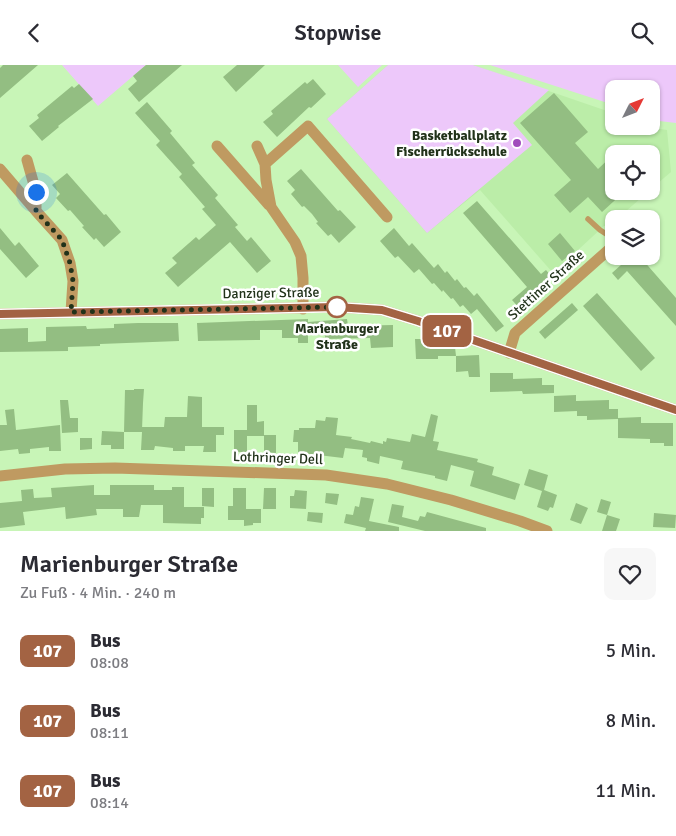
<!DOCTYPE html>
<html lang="de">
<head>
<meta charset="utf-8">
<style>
  :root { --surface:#fff; --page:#f7f7f7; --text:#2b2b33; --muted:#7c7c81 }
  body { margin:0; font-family:Signika,sans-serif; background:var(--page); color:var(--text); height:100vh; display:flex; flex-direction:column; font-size:19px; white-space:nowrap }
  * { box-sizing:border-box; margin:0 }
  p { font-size:16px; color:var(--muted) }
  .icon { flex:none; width:28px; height:28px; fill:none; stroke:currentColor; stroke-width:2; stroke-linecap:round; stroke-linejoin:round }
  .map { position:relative; height:466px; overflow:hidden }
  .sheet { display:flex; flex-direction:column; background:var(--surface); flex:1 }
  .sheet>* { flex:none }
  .badge { padding:0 10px; border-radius:8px; font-size:18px; line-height:32px }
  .needle { width:32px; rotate:48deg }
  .fabs { position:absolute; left:605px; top:15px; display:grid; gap:10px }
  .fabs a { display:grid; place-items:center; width:55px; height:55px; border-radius:10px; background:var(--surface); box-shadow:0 1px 4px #0004; font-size:25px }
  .you { position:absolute; width:25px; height:25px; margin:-12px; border:4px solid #fff; border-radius:50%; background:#1a73e8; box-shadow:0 0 0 8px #1a73e833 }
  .map>.badge { position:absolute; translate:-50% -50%; box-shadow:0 0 0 2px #fff }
  .round { display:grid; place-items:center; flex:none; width:52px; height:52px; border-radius:10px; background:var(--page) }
  .summary { display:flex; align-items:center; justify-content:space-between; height:85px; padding:0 20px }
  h1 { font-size:24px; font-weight:600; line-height:38px }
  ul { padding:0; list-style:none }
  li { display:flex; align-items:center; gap:15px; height:70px; padding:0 20px }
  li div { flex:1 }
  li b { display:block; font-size:19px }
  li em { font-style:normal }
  li .badge { min-width:55px; font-weight:700; text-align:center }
  header { display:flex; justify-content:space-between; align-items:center; height:65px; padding:0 20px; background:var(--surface); font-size:22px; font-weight:600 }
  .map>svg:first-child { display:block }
  .built { fill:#bbeda8 }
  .green { fill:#edc8fa }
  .building { fill:#93be82 }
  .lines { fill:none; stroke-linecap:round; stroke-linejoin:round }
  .service { stroke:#bf9a61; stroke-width:5.5 }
  .minor { stroke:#bf9a61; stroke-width:11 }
  .line-casing { stroke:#fff; stroke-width:11 }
  .line { stroke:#a36343; stroke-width:8 }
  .walk { stroke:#21321a; stroke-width:5; stroke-dasharray:0 9 }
  .poi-dot { fill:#a14dbc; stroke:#fff; stroke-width:2 }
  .stop-dot { fill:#fff; stroke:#a36343; stroke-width:2.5 }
  .labels { text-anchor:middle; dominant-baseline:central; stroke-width:5; stroke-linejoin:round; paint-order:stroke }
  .poi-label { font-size:14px; font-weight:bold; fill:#21321a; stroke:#fff; text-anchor:end }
  .street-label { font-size:14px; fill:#21321a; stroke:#fff }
  .stop-label { font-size:14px; font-weight:bold; fill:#21321a; stroke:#fff }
</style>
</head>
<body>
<header><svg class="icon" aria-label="back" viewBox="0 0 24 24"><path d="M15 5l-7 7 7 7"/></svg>Stopwise<svg class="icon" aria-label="search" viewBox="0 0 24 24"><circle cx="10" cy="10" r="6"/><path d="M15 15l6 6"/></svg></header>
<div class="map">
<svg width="676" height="466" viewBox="0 0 676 466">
  <rect width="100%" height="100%" fill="#c8f5b7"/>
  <path class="built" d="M 388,0 L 473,0 L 610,47 L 614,49 L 614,61 L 641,61 L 667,65 L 671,107 L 651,124 L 651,89 L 614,89 L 614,126 L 649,126 L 617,154 L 614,154 L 614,156 L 609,161 L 604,161 L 553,208 L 480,125 L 427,168 L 327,54 Z"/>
  <path class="green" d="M 62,0 L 146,0 L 98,41 Z
    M 338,0 L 382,0 L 358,22 Z
    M 388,0 L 473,0 L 549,25 L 513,58 L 532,80 L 427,168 L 327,54 Z
    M 490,0 L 676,0 L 676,58 L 651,55 L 651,24 L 614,24 L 614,40 Z"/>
  <path class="building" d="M 3,0 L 38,0 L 0,33 L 0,3 Z
    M 146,0 L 182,0 L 139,37 L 128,24 L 137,16 L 133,11 Z
    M 237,0 L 265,0 L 236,27 L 223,12 Z
    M 313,14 L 326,29 L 311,43 L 309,42 L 277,72 L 263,57 L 273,49 L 271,46 L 305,17 L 307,19 Z
    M 79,19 L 93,34 L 58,61 L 59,62 L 42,76 L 29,61 L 39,53 L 37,50 L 72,21 L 74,23 Z
    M 554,28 L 588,67 L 575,78 L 598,104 L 614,89 L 614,126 L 625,126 L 602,147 L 588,132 L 570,148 L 554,130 L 571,115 L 520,58 Z
    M 147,37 L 172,66 L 170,68 L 195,98 L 192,100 L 218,130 L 215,133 L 238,160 L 235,162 L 247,176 L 251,172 L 271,196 L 257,208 L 230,177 L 178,222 L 165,208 L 177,198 L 172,193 L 196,172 L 199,175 L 216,160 L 202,144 L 205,142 L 179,112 L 182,109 L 156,80 L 160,76 L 135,48 Z
    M 301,104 L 338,146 L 340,145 L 356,162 L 339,178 L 331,169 L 328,171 L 316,158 L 318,157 L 312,149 L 304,141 L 302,142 L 291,129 L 295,125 L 287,116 Z
    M 67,108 L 104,150 L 106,149 L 121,167 L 104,182 L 96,173 L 94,175 L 82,162 L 84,161 L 70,145 L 68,146 L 56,133 L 60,129 L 52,120 Z
    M 477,136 L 541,209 L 546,205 L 552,212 L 526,235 L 530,239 L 522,246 L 512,235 L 527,222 L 463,148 Z
    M 0,163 L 15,181 L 19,177 L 39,201 L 26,213 L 0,184 Z
    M 394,163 L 409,181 L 412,178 L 434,203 L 438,199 L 445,208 L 447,206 L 455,216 L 457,214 L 464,223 L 466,222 L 474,231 L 477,228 L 504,261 L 496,267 L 477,244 L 471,249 L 463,240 L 460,242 L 453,233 L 451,234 L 443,225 L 442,227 L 434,218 L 432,219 L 419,204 L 414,208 L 398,191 L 395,193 L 380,176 Z
    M 560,168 L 575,186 L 562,196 L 548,179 Z
    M 631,191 L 636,191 L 640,195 L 642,194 L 676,233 L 676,261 L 627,206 L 618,215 L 612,208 Z
    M 597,228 L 655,293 L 641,306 L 583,241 Z
    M 572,238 L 578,245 L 545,274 L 539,267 Z
    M 308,254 L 308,257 L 347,254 L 348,261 L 393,260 L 393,282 L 371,283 L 370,273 L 325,274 L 325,270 L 308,270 L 308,278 L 298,278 L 298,273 L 282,273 L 282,265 L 260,265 L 260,275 L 198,276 L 197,258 Z
    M 138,258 L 178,258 L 179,276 L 100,279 L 100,281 L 68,282 L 68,286 L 0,287 L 0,264 L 28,263 L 28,277 L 46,276 L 46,262 L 86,261 L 87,264 L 114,263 L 114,259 Z
    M 415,274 L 437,274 L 437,282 L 455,282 L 456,291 L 438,291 L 438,294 L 416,294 Z
    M 479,290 L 480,312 L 469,312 L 468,306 L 456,307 L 456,291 Z
    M 490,308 L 513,308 L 513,314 L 542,313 L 542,320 L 554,320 L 554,328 L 523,329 L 522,326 L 490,327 Z
    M 134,324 L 144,324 L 143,338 L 142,365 L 142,362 L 164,362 L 165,352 L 187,352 L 188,331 L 202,332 L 202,362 L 224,362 L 224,370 L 216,370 L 216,387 L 203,387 L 204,381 L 185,381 L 185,386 L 173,386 L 173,383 L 155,381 L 154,385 L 141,385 L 142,367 L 124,367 L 125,325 L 134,325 Z
    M 576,330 L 576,336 L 609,335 L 609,344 L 618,344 L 618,353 L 641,352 L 641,358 L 673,358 L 673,381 L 664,381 L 664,378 L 650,378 L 650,374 L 618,373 L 618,354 L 587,355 L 587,351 L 577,351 L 577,346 L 554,347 L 554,331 Z
    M 60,335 L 68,335 L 70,353 L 78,353 L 78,367 L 62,368 Z
    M 247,340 L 257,340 L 257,357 L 264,356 L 264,371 L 247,371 L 247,367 L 247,387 L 234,387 L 234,365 L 247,365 Z
    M 14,344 L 16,365 L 60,360 L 61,386 L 49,386 L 49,382 L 30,384 L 30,388 L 19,389 L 18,384 L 0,386 L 0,360 L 7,360 L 5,345 Z
    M 431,349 L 438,351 L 433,376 L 439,377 L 437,385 L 478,394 L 477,397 L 494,402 L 492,410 L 520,419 L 515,435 L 470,421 L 474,406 L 451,400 L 447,416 L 435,413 L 435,411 L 401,404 L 403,396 L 380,391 L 379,399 L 367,396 L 367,393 L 362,392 L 363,385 L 345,383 L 343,393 L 310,389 L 298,389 L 298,377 L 293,377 L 294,365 L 299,365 L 299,363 L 315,363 L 316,355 L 325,356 L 326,352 L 338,353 L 336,370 L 352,372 L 351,374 L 370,378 L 371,376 L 383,379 L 383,376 L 386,377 L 387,373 L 410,377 L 412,369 L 425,372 Z
    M 102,366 L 124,367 L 124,384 L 111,384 L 111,380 L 101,380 Z
    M 264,370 L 276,370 L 276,388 L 264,387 Z
    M 80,373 L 92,373 L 92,384 L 80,385 Z
    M 529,404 L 548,410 L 544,425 L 557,430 L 553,443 L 550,442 L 548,446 L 537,442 L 542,426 L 524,420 Z
    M 94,420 L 94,430 L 110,430 L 110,420 L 154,420 L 154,425 L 172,425 L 172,422 L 184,422 L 184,442 L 204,442 L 204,453 L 201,453 L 201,459 L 163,458 L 163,440 L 141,440 L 139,452 L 123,452 L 123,444 L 96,444 L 97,450 L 66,454 L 65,442 L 23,447 L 25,460 L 0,463 L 0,438 L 22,436 L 21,425 L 33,424 L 34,433 L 52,432 L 51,423 Z
    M 202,423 L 214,423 L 214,442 L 202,441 Z
    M 233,423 L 246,423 L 246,444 L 261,444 L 261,458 L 253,458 L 253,460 L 244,461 L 244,455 L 228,455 L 228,441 L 233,441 Z
    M 264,423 L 276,423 L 276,444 L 263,444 Z
    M 295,425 L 307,426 L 306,444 L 290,443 L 290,431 L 294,431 Z
    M 326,428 L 339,429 L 337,440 L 325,438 Z
    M 361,432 L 374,434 L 369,456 L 399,462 L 399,466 L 365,466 L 366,463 L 344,458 L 346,449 L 353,450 L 355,441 L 359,442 Z
    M 601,434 L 611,437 L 607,450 L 597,447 Z
    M 576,438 L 588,443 L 581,459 L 570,455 Z
    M 392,439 L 404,441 L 402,452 L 418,456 L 420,451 L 425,452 L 427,447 L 486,463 L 486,466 L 425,466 L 388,457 Z
    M 308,447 L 323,448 L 322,458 L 307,456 Z
    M 654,448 L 676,450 L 675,463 L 653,462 Z
    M 607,450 L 620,454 L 616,466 L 602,466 Z"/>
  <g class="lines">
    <path class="service" d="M 588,154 L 600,165 L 614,174"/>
    <path class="minor" d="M 217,81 L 269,140
      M 257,81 L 265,99 L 266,115 L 271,142 L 295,177 L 301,191 L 303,213 L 303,244
      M 27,95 L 36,127 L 36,146 L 62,175 L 70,198 L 73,216 L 71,247
      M 265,99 L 308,61 L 387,152
      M 0,104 L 36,146
      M 0,249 L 336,242 L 382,245 L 418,256 L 676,345
      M 509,288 L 515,268 L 614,180
      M 0,411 L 65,404 L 115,403 L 326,410 L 387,419 L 451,435 L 520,456 L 547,466"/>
  </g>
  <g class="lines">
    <g class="line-casing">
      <path id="line" d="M 0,249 L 336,242 L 382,245 L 418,256 L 676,345"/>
    </g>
    <use href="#line" class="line"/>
    <path class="walk" d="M 36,127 L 36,146 L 62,175 L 70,198 L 73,216 L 71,247 L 337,242"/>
  </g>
  <circle class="poi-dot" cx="517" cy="78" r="5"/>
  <circle class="stop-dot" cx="337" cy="242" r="10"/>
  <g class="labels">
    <g class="poi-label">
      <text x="507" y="70">Basketballplatz<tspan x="507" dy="16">Fischerrückschule</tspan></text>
    </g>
    <g class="street-label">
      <text transform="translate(546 220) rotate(-42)">Stettiner Straße</text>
      <text transform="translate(271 228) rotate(-1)">Danziger Straße</text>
      <text transform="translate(278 393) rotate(2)">Lothringer Dell</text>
    </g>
    <g class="stop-label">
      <text x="337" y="263">Marienburger<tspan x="337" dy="16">Straße</tspan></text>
    </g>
  </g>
</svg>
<div class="fabs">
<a><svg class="needle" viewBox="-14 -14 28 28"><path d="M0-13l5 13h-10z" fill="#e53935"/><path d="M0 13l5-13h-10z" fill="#7c7c81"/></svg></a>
<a><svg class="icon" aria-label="locate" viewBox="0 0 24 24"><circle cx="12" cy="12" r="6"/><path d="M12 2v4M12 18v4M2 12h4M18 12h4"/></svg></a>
<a><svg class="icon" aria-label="layers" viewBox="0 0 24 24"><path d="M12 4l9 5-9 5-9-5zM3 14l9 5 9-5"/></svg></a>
</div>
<div class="you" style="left:36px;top:127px"></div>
<b class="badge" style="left:447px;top:266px;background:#a36343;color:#fff">107</b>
</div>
<section class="sheet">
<div class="summary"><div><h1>Marienburger Straße</h1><p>Zu Fuß · 4 Min. · 240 m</p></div><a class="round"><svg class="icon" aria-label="heart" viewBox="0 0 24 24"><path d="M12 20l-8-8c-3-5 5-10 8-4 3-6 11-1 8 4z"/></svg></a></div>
<ul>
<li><span class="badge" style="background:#a36343;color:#fff">107</span><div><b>Bus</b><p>08:08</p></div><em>5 Min.</em></li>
<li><span class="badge" style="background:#a36343;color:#fff">107</span><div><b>Bus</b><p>08:11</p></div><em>8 Min.</em></li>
<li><span class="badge" style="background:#a36343;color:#fff">107</span><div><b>Bus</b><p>08:14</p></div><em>11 Min.</em></li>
</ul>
</section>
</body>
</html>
